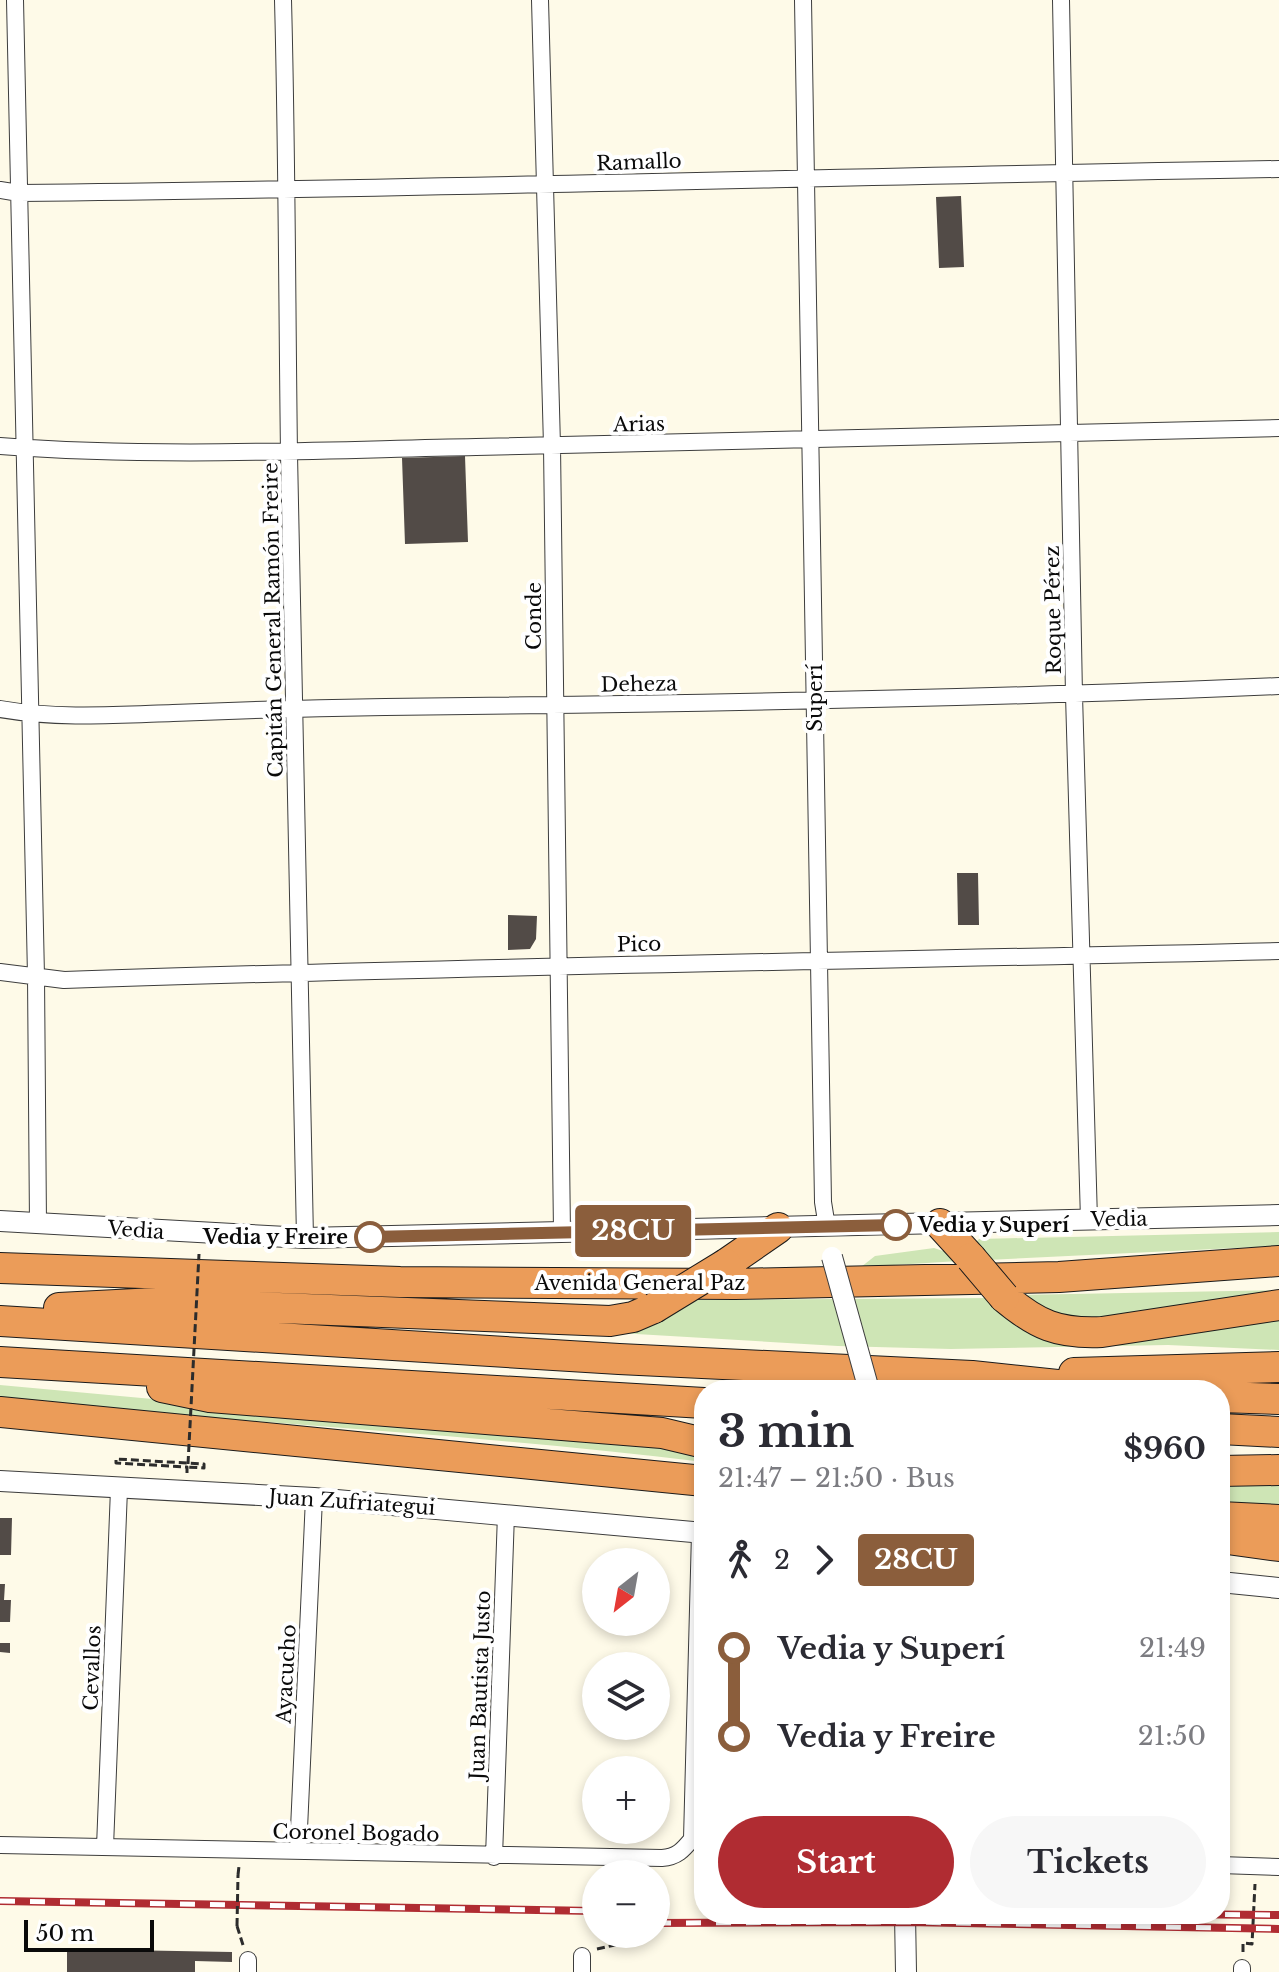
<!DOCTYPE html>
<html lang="en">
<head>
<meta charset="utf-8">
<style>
  :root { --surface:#fff; --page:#f7f7f7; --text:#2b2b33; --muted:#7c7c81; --accent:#b02c32 }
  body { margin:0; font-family:"Libre Baskerville",serif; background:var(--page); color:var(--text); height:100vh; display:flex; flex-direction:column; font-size:30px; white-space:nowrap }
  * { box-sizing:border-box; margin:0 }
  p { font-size:26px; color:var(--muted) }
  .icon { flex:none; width:44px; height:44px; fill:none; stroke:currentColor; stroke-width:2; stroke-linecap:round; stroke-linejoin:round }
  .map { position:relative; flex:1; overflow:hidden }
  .details { position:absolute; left:694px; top:1380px; width:536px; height:544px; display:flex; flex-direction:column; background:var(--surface); border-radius:32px; box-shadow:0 4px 12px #0003 }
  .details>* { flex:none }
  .badge { padding:0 16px; border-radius:6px; font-size:28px; line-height:52px }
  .needle { width:52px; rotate:211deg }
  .fabs { position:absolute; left:582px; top:1548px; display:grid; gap:16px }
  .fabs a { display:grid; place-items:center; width:88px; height:88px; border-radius:50%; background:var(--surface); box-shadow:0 4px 12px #0003; font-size:40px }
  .scale { position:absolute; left:24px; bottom:20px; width:130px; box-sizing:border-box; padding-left:8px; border:4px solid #0a0a0a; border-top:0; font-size:22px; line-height:28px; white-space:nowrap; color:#0a0a0a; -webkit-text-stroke:6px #fff; paint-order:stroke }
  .map>.badge { position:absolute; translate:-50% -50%; box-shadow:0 0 0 4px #fff }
  .legs { display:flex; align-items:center; gap:12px; height:88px; padding:0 24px; font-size:26px }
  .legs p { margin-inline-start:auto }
  .overview { display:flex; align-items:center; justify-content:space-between; height:136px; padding:0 24px }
  h1 { font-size:44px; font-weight:700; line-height:60px }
  .cta { display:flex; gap:16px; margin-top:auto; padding:16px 24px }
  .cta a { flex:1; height:92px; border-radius:48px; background:var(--accent); color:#fff; font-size:32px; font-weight:700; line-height:92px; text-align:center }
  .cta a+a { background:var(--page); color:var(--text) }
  ul { padding:0 24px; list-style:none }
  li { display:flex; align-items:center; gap:28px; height:88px; font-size:30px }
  li i { display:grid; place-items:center; width:12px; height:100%; margin:0 10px; background:currentColor }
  li i::after { content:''; width:20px; height:20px; margin:-10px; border:6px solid; border-radius:50%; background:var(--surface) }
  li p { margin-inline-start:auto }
  li:first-child i { background:linear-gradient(#0000 50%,currentColor 0) }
  li:last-child i { background:linear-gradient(currentColor 50%,#0000 0) }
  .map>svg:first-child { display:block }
  .green { fill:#cee5b5 }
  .building { fill:#524b47 }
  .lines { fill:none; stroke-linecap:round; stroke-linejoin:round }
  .minor-casing { stroke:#3d3d3d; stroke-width:18 }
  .tertiary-casing { stroke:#3d3d3d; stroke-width:22 }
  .motorway-casing { stroke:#1b1b1b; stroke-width:32 }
  .path { stroke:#2c2c2c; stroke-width:3; stroke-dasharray:8 4; stroke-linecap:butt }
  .minor { stroke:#fff; stroke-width:16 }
  .tertiary { stroke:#fff; stroke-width:20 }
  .motorway { stroke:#eb9c59; stroke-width:30 }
  .rail-casing { stroke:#b02c32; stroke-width:8 }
  .rail { stroke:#fff; stroke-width:5; stroke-dasharray:15; stroke-linecap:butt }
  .tertiary-bridge-casing { stroke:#3d3d3d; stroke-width:22; stroke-linecap:butt }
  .motorway-bridge-casing { stroke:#1b1b1b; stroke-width:32; stroke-linecap:butt }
  .path-bridge { stroke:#2c2c2c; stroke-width:3; stroke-dasharray:8 4; stroke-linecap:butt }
  .tertiary-bridge { stroke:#fff; stroke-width:20 }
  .motorway-bridge { stroke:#eb9c59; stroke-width:30 }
  .line-1-casing { stroke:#fff; stroke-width:18 }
  .line-1 { stroke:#8b5e3c; stroke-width:12 }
  .stop-1-dot { fill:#fff; stroke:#8b5e3c; stroke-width:4 }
  .labels { text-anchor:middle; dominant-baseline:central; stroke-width:8; stroke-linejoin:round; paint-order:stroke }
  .street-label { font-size:20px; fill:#0a0a0a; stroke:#fff }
  .stop-label { font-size:20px; font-weight:bold; fill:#0a0a0a; stroke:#fff; text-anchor:start }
</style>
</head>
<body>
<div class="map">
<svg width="1279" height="1972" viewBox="0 0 1279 1972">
  <rect width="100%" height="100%" fill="#fefae8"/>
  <path class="green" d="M 1279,1232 L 1279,1246 L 987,1260 L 975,1243 L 979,1239 Z
    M 934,1248 L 946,1252 L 959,1261 L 861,1267 L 875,1256 Z
    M 1279,1290 L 1279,1296 L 1073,1322 L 1018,1295 Z
    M 992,1298 L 1016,1323 L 1279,1316 L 1279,1350 L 1168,1345 L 951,1349 L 838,1346 L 585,1331 L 686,1300 Z
    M 0,1385 L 619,1442 L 689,1451 L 704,1456 L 704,1462 C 470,1433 234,1423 0,1399 Z
    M 1279,1478 L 1279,1508 L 1220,1507 L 1220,1480 Z"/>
  <path class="building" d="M 961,196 L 964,267 L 939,268 L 936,197 Z
    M 465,456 L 468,542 L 405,544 L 402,458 Z
    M 957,873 L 978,873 L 979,925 L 958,925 Z
    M 508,915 L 537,916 L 536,939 L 530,949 L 508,950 Z
    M 0,1518 L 12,1518 L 11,1555 L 0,1555 Z
    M 0,1584 L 5,1584 L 4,1600 L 11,1600 L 10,1622 L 0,1622 Z
    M 0,1643 L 10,1643 L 10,1653 L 0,1652 Z
    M 67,1949 L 232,1952 L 232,1962 L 195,1961 L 195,1972 L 67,1972 Z"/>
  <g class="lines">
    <g class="minor-casing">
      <path id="minor" d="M 15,0 L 36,976 L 38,1224
        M 283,0 C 287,151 287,303 289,454 C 294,716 302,977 305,1238
        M 540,0 L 552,446 L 562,1232
        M 803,0 L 823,1202 L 827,1227
        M 1061,0 L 1074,695 L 1089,1220
        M 0,190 L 19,193 C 439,189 859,176 1279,169
        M 0,446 C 156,458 319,450 476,447 C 743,442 1011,435 1279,428
        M 0,709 C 58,719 115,715 173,713 C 244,710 315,708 385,707 C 683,704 981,699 1279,686
        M 0,972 L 64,980 C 469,966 874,961 1279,951
        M 692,1839 L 700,1533
        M 0,1845 L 662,1858 C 677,1857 683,1850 692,1839
        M 105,1847 L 119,1489
        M 298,1851 L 314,1498
        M 494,1857 L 506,1514
        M 1220,1865 L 1279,1867
        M 248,1972 L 248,1960
        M 582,1972 L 582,1956
        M 1242,1972 L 1242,1968"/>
    </g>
    <g class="tertiary-casing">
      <path id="tertiary" d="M 0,1221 L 305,1238 L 1279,1215
        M 0,1481 L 314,1498 L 704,1533
        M 1220,1582 L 1279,1588
        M 905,1914 L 906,1972"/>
    </g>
    <g class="motorway-casing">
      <path id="motorway" d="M 940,1224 L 971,1258
        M 726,1264 L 778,1228
        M 0,1268 L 400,1282 L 735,1284 L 1059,1277 L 1279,1261
        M 1004,1297 C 1037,1325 1058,1334 1102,1332 L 1279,1305
        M 59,1308 L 155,1303 L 610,1321 L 633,1317 L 654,1308
        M 0,1321 L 619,1359 L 972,1376 L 1105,1390
        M 0,1362 L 704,1403
        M 1074,1373 L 1279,1367
        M 162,1387 L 210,1397 L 662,1433 L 704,1443
        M 1220,1397 L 1279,1399
        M 0,1412 L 704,1481
        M 1220,1429 L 1279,1432
        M 1220,1471 L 1279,1470
        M 1220,1517 L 1279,1520
        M 1220,1538 L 1279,1546"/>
    </g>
    <path class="path" d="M 187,1473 L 187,1467 L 116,1463 L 116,1459 L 204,1464 L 204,1468 L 187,1467
      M 238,1875 L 239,1866
      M 237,1926 L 243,1945
      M 597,1949 L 633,1941 L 633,1934
      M 1243,1952 L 1243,1943 L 1252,1944 L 1255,1884"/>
    <use href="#minor" class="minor"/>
    <use href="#tertiary" class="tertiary"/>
    <use href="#motorway" class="motorway"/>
    <g class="rail-casing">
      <path id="rail" d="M 0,1901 L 596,1911
        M 1165,1914 L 1279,1915
        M 656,1923 L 906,1922 L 1279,1929"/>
    </g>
    <use href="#rail" class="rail"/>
    <g class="tertiary-bridge-casing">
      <path id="tertiary-bridge" d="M 832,1257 L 869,1390"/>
    </g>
    <g class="motorway-bridge-casing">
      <path id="motorway-bridge" d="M 971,1258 L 1004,1297
        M 654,1308 L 726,1264"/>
    </g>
    <path class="path-bridge" d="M 188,1464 L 199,1254
      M 237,1926 L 238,1875"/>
    <use href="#tertiary-bridge" class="tertiary-bridge"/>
    <use href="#motorway-bridge" class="motorway-bridge"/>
  </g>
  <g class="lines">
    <g class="line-1-casing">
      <path id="line-1" d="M 370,1237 L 896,1225"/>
    </g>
    <use href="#line-1" class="line-1"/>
  </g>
  <g class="stop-1-dot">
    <circle cx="896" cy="1225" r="14"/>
    <circle cx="370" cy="1237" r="14"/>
  </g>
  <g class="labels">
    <g class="street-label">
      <text transform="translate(639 162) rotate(-2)">Ramallo</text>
      <text transform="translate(639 424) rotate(-1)">Arias</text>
      <text transform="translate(1053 610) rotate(-91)">Roque Pérez</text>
      <text transform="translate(534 616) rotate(-90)">Conde</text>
      <text transform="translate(273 620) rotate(-91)">Capitán General Ramón Freire</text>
      <text transform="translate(639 684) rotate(-1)">Deheza</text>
      <text transform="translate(815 698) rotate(-90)">Superí</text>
      <text transform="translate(639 944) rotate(-1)">Pico</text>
      <text transform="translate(1119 1219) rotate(-1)">Vedia</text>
      <text transform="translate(136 1230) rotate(4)">Vedia</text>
      <text x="640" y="1283">Avenida General Paz</text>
      <text transform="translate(352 1502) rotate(4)">Juan Zufriategui</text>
      <text transform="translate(92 1668) rotate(-88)">Cevallos</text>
      <text transform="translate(286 1674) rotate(-87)">Ayacucho</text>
      <text transform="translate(480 1685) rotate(-88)">Juan Bautista Justo</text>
      <text transform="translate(356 1833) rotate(1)">Coronel Bogado</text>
    </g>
    <g class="stop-label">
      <text x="918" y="1225">Vedia y Superí</text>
      <text x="348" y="1237" text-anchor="end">Vedia y Freire</text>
    </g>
  </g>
</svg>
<div class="fabs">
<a><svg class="needle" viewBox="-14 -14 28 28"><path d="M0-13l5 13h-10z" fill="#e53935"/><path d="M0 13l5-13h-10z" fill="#7c7c81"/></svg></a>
<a><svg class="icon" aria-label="layers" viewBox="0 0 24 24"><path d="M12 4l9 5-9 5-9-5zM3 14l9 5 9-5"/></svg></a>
<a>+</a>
<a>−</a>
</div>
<div class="scale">50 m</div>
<b class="badge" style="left:633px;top:1231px;background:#8b5e3c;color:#fff">28CU</b>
<section class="details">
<div class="overview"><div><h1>3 min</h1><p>21:47 – 21:50 · Bus</p></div><b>$960</b></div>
<div class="legs"><svg class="icon" aria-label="walk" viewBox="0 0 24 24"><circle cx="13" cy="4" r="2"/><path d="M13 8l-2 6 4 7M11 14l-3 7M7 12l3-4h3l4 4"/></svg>2<svg class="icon" aria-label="forward" viewBox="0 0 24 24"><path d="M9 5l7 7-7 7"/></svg><b class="badge" style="background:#8b5e3c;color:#fff">28CU</b></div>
<ul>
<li><i style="color:#8b5e3c"></i><b>Vedia y Superí</b><p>21:49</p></li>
<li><i style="color:#8b5e3c"></i><b>Vedia y Freire</b><p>21:50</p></li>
</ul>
<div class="cta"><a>Start</a><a>Tickets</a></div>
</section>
</div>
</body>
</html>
